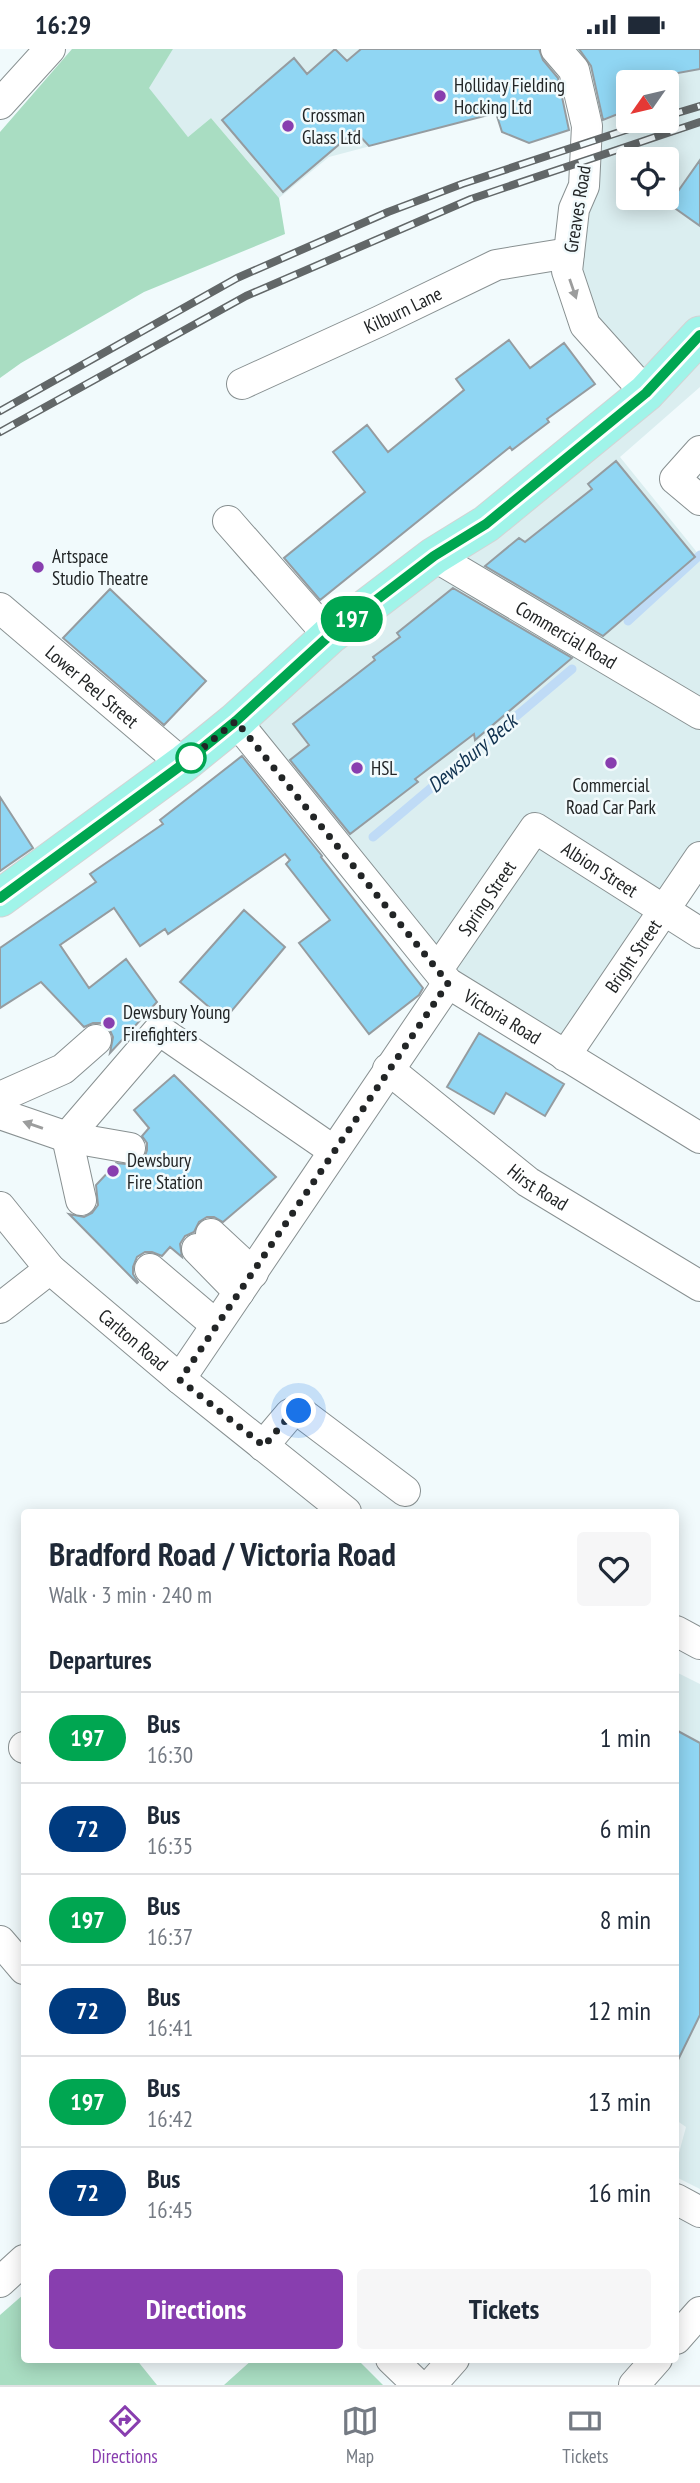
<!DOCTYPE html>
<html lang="en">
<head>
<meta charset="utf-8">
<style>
  :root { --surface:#fff; --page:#f6f6f7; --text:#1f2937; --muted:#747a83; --line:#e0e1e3; --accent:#883eaf }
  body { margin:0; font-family:"PT Sans Narrow",sans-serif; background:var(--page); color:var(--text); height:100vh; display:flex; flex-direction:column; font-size:26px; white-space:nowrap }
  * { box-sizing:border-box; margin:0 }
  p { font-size:23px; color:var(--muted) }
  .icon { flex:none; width:38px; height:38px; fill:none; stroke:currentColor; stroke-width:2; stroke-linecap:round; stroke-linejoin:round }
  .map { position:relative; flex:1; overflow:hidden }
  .sheet { position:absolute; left:21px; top:1460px; width:658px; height:854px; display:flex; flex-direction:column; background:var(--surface); border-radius:7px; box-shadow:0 4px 18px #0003 }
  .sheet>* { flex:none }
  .badge { padding:0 14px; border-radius:23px; font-size:24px; line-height:46px }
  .needle { width:46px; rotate:236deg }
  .tools { position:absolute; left:616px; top:21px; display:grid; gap:14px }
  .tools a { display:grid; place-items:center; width:63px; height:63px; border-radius:7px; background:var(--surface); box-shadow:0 4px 18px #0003; font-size:35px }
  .you { position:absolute; width:35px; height:35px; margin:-18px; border:5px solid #fff; border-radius:50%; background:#1a73e8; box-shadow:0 0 0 10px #1a73e833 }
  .map>.badge { position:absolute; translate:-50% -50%; box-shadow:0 0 0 4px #fff }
  h2 { padding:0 28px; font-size:26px; line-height:63px }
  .round { display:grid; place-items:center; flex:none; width:74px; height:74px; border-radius:7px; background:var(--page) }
  .overview { display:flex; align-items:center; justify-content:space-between; height:119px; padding:0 28px }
  h1 { font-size:33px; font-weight:700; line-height:52px }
  .cta { display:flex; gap:14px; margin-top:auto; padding:14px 28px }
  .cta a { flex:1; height:80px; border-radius:7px; background:var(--accent); color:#fff; font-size:28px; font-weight:700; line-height:80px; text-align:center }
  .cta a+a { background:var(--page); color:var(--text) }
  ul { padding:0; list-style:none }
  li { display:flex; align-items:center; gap:21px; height:91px; padding:0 28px; border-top:2px solid var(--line) }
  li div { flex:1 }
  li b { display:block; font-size:26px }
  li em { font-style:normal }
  li .badge { min-width:77px; font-weight:700; text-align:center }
  .status { display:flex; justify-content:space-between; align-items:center; height:49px; padding:0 35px; background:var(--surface); direction:ltr }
  .status svg { height:19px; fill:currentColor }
  .tab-bar { display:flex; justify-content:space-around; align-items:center; height:98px; border-top:2px solid var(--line); background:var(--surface); font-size:19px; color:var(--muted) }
  .tab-bar a { display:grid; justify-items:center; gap:4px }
  .tab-bar .on { color:var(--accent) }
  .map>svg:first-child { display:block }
  .built { fill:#dbeef0; fill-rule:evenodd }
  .green { fill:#a9ddc2 }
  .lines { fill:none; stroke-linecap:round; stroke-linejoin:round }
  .stream { stroke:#bfdbf6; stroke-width:9 }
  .building { fill:#90d6f3; stroke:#959ca0; stroke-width:2 }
  .minor-casing { stroke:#889091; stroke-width:32 }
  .major-casing { stroke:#d3d3d4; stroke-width:39 }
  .minor { stroke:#fff; stroke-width:30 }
  .major { stroke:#a0f4e9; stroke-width:37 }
  .rail-casing { stroke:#626768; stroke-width:8 }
  .rail { stroke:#f1fafc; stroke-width:5; stroke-dasharray:16; stroke-linecap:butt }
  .oneway { fill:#9c9d9d }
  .line-casing { stroke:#fff; stroke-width:16 }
  .line { stroke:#00a651; stroke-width:10 }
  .walk { stroke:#222526; stroke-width:7; stroke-dasharray:0 12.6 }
  .poi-dot { fill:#883eaf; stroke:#f1fafc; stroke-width:2.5 }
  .stop-dot { fill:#fff; stroke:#00a651; stroke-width:3.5 }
  .labels { text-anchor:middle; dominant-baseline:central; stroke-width:5; stroke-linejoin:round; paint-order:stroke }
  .poi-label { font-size:19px; fill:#222526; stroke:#f1fafc; text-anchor:start }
  .street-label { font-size:19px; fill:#222526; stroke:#f1fafc }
  .water-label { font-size:21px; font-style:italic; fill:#0f314f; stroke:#f1fafc }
</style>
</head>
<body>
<div class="status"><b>16:29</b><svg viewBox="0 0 49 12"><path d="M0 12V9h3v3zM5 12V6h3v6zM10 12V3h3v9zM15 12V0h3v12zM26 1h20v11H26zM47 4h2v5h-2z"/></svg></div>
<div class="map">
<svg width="700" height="2336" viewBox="0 0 700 2336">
  <rect width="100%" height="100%" fill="#f1fafc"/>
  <path class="built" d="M 173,0 L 520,0 L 547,30 L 567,82 L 529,94 L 502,83 L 495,64 L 329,108 L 279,149 L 211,69 L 188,88 L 148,39 Z
    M 556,0 L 700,0 L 700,338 L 620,408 L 700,507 L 700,805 L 565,1007 L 448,934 L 236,672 L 645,345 L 567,222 L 584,137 ZM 628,33 L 667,33 L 667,72 L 628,72 ZM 628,110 L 667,110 L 667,149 L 628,149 Z
    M 676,1623 L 700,1635 L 700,2140 L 676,2128 L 676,2115 L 686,2078 L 676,2071 Z"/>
  <path class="green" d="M 72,0 L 173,0 L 149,39 L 188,88 L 211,69 L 279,149 L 285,185 L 144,243 L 21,314 L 0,329 L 0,83 Z
    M 24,2245 L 24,2310 L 136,2310 L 157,2336 L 0,2336 L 0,2266 Z
    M 253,2310 L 357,2310 L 383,2336 L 224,2336 Z"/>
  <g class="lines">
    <path class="stream" d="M 628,572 L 700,506
      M 373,788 L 572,620"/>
  </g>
  <path class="building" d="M 335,0 L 347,12 L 361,0 L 539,0 L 543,11 L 558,29 L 569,81 L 529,94 L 502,83 L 496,64 L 369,97 L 355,82 L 283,143 L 222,71 L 294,9 L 307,25 Z
    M 579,0 L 700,0 L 700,20 L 628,33 L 628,61 L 603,71 L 591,17 Z
    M 700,111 L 700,177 L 669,155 Z
    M 509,291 L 530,319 L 564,294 L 595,335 L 547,370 L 549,373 L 512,401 L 510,398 L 320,551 L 284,509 L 365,443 L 333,403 L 367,376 L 388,403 L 464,341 L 456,330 Z
    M 616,412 L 695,508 L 603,587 L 485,517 L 519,489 L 525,493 L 592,440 L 588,435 Z
    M 453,539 L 572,609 L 475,691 L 474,685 L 415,730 L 418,733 L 350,785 L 290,711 L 309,696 L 293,675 L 375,611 L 373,608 L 400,588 L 397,584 Z
    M 110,540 L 206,632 L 164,676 L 63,589 Z
    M 242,707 L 322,807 L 321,808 L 423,939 L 419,946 L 369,985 L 299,894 L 330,871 L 286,815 L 290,811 L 285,805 L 168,885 L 165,880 L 140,897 L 114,859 L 60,896 L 89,939 L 126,910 L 157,953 L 110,1004 L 113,988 L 109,979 L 101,974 L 93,974 L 84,978 L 41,933 L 0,959 L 0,899 L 96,833 L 90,825 L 163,775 L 160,771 Z
    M 0,748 L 33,799 L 0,822 Z
    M 244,861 L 285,898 L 224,971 L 180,933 Z
    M 479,984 L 564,1035 L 545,1067 L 506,1044 L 494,1065 L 447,1038 Z
    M 174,1026 L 276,1128 L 223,1173 L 214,1168 L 207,1168 L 199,1173 L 194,1183 L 185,1187 L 180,1195 L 182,1208 L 170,1198 L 162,1207 L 152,1203 L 145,1203 L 137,1208 L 133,1218 L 133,1225 L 138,1233 L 137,1234 L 69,1165 L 84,1168 L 92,1164 L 98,1156 L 96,1136 L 112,1119 L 116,1114 L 135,1116 L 144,1110 L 147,1101 L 147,1094 L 142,1087 L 149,1079 L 134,1061 Z
    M 676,1681 L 700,1694 L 700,1966 L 676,2015 Z"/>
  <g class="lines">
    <g class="minor-casing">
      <g id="minor">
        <path d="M 556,0 L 574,21 L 587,77 L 584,137 L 574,160 L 567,222 L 585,276 L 646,344"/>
        <path d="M 0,55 L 50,0"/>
        <path id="s1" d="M 242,335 L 380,272 L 496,216 L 569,204"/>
        <path d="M 700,402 L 675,430 L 700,451"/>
        <path d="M 228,472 L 329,587"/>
        <path id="s2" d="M 434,507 L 700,665"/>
        <path id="s3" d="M 0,559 L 183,715"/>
        <path id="s4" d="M 236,672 L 448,934 L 700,1089"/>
        <path id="s5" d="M 438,920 L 535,779 L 700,884"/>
        <path id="s6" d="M 565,1007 L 700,808"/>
        <path id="s7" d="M 388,1020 L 528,1133 L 700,1237"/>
        <path d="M 0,1048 L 63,1020 L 96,991"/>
        <path d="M 0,1065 L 67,1088 L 130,1099"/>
        <path d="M 67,1088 L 159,981 L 334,1102"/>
        <path d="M 67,1088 L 81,1151"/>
        <path id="s8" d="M 0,1158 L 50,1220 L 180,1330 L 346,1463"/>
        <path d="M 211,1185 L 253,1224"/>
        <path d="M 197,1200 L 239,1243"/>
        <path d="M 150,1220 L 216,1276"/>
        <path d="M 0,1259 L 50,1220"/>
        <path d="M 180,1330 L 448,934"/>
        <path d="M 263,1397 L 290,1365 L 299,1362 L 405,1442"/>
        <path d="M 676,1582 L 700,1595"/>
        <path d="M 24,1698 L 24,1699"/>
        <path d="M 0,1892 L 24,1920"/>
        <path d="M 676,2150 L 700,2163"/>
        <path d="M 0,2233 L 24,2211"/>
        <path d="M 676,2290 L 700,2263"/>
        <path d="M 391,2310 L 418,2336"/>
        <path d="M 431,2336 L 454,2310"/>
        <path d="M 634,2336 L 657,2310"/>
      </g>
    </g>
    <g class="major-casing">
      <path id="major" d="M 0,849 L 183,715 L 236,672 L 329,587 L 434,507 L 486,475 L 646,344 L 700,286"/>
    </g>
    <use href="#minor" class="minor"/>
    <use href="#major" class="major"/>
    <g class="rail-casing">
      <path id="rail" d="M 667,67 L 700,57
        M 0,362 L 237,229 L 388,163 L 462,135 L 653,72
        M 0,383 L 246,247 L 471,150 L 700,73"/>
    </g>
    <use href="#rail" class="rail"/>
  </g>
  <defs><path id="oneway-solid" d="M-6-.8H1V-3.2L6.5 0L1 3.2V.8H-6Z" transform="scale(1.75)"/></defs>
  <g class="oneway">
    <use href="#oneway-solid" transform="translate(573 240) rotate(71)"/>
    <use href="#oneway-solid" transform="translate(33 1076) rotate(-161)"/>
  </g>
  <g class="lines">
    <g class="line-casing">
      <path id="line" d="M 0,849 L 183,715 L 236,672 L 329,587 L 434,507 L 486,475 L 646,344 L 700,286"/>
    </g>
    <use href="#line" class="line"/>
    <path class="walk" d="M 191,709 L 183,715 L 236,672 L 448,934 L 180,1331 L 264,1397 L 290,1366 L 299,1362"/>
  </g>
  <g class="poi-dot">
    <circle cx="440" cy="47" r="7"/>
    <circle cx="288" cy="77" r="7"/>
    <circle cx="38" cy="518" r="7"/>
    <circle cx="611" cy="714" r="7"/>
    <circle cx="357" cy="719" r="7"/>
    <circle cx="109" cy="974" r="7"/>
    <circle cx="113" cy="1122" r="7"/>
  </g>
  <circle class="stop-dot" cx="191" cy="709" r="14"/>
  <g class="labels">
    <g class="poi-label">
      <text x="454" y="36">Holliday Fielding<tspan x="454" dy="22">Hocking Ltd</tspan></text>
      <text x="302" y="66">Crossman<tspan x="302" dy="22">Glass Ltd</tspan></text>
      <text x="52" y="507">Artspace<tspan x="52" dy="22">Studio Theatre</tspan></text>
      <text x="371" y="719">HSL</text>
      <text x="611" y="736" text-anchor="middle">Commercial<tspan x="611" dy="22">Road Car Park</tspan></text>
      <text x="123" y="963">Dewsbury Young<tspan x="123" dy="22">Firefighters</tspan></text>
      <text x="127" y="1111">Dewsbury<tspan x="127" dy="22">Fire Station</tspan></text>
    </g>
    <g class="street-label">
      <text transform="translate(577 160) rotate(-81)">Greaves Road</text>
      <text stroke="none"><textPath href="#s1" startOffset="177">Kilburn Lane</textPath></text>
      <text stroke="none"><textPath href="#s2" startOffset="154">Commercial Road</textPath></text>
      <text stroke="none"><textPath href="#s3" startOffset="121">Lower Peel Street</textPath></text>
      <text stroke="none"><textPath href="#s5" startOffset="248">Albion Street</textPath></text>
      <text stroke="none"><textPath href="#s5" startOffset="86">Spring Street</textPath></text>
      <text stroke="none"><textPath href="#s6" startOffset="121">Bright Street</textPath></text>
      <text stroke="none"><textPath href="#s4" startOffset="401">Victoria Road</textPath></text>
      <text stroke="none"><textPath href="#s7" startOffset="191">Hirst Road</textPath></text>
      <text stroke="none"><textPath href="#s8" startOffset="189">Carlton Road</textPath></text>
    </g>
    <g class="water-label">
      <text transform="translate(472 704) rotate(-40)">Dewsbury Beck</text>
    </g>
  </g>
</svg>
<div class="tools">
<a><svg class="needle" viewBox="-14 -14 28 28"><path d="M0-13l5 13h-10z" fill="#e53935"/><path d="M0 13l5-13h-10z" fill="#747a83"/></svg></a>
<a><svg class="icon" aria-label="locate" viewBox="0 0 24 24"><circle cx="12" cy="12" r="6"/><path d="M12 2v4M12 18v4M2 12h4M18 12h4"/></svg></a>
</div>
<div class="you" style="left:299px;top:1362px"></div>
<b class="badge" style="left:352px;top:570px;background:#00a651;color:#fff">197</b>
<section class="sheet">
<div class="overview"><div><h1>Bradford Road / Victoria Road</h1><p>Walk · 3 min · 240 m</p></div><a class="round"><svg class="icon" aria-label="heart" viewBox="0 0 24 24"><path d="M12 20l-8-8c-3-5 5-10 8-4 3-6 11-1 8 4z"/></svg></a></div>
<h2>Departures</h2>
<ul>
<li><span class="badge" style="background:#00a651;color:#fff">197</span><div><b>Bus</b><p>16:30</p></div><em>1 min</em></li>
<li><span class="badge" style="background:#003b80;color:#fff">72</span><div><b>Bus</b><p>16:35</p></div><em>6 min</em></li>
<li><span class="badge" style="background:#00a651;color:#fff">197</span><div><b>Bus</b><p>16:37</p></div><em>8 min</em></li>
<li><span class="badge" style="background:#003b80;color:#fff">72</span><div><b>Bus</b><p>16:41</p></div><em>12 min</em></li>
<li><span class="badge" style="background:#00a651;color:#fff">197</span><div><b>Bus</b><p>16:42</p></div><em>13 min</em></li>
<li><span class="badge" style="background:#003b80;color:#fff">72</span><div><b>Bus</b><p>16:45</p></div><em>16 min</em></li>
</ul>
<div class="cta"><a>Directions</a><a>Tickets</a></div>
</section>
</div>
<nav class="tab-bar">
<a class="on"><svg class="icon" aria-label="directions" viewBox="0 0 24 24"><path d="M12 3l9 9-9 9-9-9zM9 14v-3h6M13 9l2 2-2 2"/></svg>Directions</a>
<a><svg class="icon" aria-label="map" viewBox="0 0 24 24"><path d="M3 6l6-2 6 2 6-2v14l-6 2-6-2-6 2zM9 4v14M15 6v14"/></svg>Map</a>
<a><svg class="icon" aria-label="tickets" viewBox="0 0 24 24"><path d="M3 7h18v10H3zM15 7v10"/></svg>Tickets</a>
</nav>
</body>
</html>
